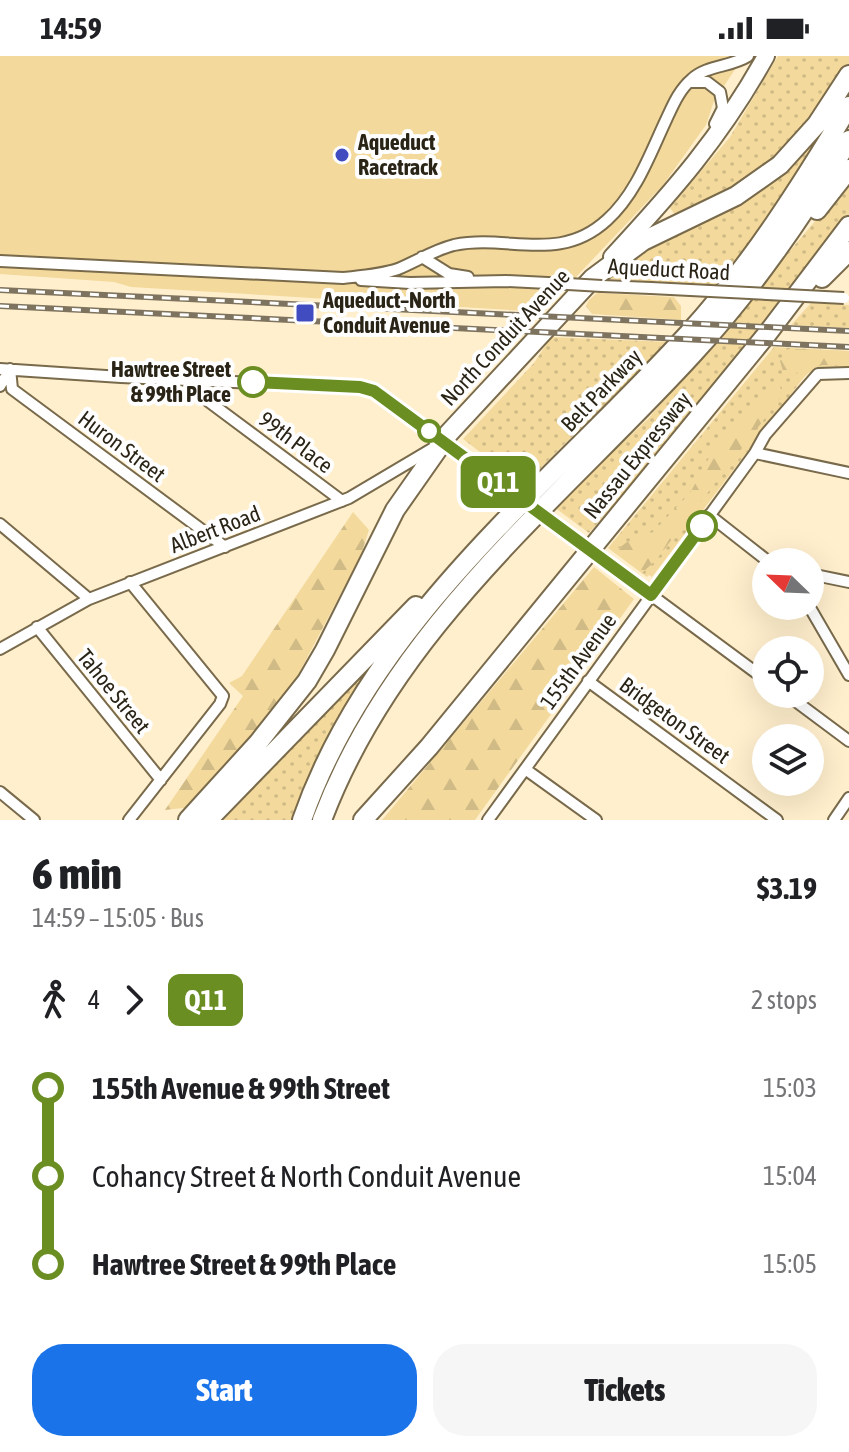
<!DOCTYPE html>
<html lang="en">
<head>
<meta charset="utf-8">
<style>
  :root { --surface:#fff; --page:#f6f6f6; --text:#202124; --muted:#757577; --accent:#1a73e8 }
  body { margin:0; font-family:"Asap Condensed",sans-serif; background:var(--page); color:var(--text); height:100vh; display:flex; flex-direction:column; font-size:30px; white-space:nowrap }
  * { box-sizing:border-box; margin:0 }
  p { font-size:26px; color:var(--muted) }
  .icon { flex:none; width:44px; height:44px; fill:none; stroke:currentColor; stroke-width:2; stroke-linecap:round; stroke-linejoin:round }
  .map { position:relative; height:764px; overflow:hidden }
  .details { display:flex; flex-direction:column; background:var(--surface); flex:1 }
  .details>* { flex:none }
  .badge { padding:0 16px; border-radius:12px; font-size:28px; line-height:52px }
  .needle { width:52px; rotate:293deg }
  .fabs { position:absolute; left:752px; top:492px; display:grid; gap:16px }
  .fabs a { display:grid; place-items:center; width:72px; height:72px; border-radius:50%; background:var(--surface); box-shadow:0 8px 32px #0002; font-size:40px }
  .map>.badge { position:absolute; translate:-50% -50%; box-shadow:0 0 0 4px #fff }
  .legs { display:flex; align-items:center; gap:12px; height:88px; padding:0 32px; font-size:26px }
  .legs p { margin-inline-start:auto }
  .head { display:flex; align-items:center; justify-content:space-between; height:136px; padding:0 32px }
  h1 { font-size:44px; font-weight:800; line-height:60px }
  .primary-button { display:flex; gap:16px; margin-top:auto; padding:16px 32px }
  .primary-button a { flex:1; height:92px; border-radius:32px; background:var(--accent); color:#fff; font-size:32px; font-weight:800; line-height:92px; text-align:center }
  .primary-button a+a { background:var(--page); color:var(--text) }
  ul { padding:0 32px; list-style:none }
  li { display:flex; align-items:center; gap:28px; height:88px; font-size:30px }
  li i { display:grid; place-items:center; width:12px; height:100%; margin:0 10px; background:currentColor }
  li i::after { content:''; width:20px; height:20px; margin:-10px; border:6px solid; border-radius:50%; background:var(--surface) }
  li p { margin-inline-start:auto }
  li:first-child i { background:linear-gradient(#0000 50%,currentColor 0) }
  li:last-child i { background:linear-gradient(currentColor 50%,#0000 0) }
  .status { display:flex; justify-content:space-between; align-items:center; height:56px; padding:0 40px; background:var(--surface); direction:ltr }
  .status svg { height:22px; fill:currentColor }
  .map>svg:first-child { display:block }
  .green { fill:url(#green-dots) }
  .forest { fill:url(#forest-firs) }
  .pitch { fill:#f3d99c }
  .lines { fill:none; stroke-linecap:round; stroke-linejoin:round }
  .street-casing { stroke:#786a4b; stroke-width:14 }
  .primary-casing { stroke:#786a4b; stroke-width:20 }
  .highway-casing { stroke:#786a4b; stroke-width:22 }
  .street { stroke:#fff; stroke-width:10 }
  .primary { stroke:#fff; stroke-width:16 }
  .highway { stroke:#fff; stroke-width:18 }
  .rail-casing { stroke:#7d735e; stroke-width:6 }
  .rail { stroke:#fefefe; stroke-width:3; stroke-dasharray:9; stroke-linecap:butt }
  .street-bridge-casing { stroke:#786a4b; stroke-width:14; stroke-linecap:butt }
  .street-bridge { stroke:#fff; stroke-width:10 }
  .line-1-casing { stroke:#fff; stroke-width:18 }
  .line-1 { stroke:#6b8e23; stroke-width:12 }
  .poi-dot { fill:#414cc1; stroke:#fefefe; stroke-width:3 }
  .stop-1-dot { fill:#fff; stroke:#6b8e23; stroke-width:4 }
  .labels { text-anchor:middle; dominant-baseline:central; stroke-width:8; stroke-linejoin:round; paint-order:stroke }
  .poi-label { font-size:22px; font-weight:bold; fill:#2a2417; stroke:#fefefe; text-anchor:start }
  .street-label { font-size:22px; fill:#2a2417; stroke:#fefefe }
  .stop-label { font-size:22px; font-weight:bold; fill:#2a2417; stroke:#fefefe; text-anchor:end }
</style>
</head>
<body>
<div class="status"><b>14:59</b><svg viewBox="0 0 49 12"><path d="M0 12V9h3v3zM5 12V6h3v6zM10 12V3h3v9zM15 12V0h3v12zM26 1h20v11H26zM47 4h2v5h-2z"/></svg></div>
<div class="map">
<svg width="849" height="764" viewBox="0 0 849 764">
  <defs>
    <pattern id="green-dots" width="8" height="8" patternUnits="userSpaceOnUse" patternTransform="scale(2)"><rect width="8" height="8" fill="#f3d99c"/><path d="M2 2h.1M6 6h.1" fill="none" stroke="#d0ba86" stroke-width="1.8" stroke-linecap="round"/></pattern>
    <pattern id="forest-firs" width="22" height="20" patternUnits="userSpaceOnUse" patternTransform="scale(2)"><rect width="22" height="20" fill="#f3d99c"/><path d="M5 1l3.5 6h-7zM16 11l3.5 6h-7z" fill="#d0ba86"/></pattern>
  </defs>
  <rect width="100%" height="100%" fill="#ffefcd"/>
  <path class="green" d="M 778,0 L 849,0 L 849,14 L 773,110 L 678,163 L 670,152 L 730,81 Z
    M 831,64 L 801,115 L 736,210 L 731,211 L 716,229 L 605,223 Z
    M 849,125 L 849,161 L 680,371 L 664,384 L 667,387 L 589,477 L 554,451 L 648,363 Z
    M 811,247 L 849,249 L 849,272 L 791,269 Z
    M 551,281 L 669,286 C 623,336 569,379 524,430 L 463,383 L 534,307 Z
    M 774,291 L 849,295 L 849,312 L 816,311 L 804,321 L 652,521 L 649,519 L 647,521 L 608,492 Z
    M 363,611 L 368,614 L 325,687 L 291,764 L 216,764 Z"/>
  <path class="forest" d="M 645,204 L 673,210 L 683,215 L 683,221 L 631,219 L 605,223 L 613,214 Z
    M 597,237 L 674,241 L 681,250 L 681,264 L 592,258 L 586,250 L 589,244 Z
    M 789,293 L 849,295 L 849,309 L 810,309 L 795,318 L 783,315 L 780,305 Z
    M 780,329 L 782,340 L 656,504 L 642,517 L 614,496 L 627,486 L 653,476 L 690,437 L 722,378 L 770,330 Z
    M 353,456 L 369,474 L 361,499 L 287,640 L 192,751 L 165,754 L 243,640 L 229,627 L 242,620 Z
    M 594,511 L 634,543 L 475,764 L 382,764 Z"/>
  <path class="pitch" d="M 0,0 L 744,0 L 714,45 L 706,69 L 663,129 L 543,256 L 131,231 L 114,226 L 0,218 Z"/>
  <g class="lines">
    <g class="street-casing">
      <path id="street" d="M 689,26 L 707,26 L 720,36 L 723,52 L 715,68
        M 422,201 L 449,218 L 468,221
        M 0,205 L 343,222 C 362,220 380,219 398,213 C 417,205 434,194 454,189 C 509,178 559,208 607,164 C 636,138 650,98 666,64 C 673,49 679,34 692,23 C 707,9 731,11 748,0
        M 361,224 L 410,227 L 506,225 L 568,228
        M 602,230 L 651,232
        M 0,313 L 121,321 L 366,332 L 378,337 L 515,439
        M 10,313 L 12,333 L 225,491
        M 200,324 L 202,337 L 208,345 L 342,445
        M 0,330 L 9,315
        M 755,397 L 849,417
        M 709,459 L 769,506
        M 550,464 L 581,487
        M 0,468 L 89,543
        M 601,502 L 766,624
        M 810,518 L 849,526
        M 809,550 L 849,619
        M 37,571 L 161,724
        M 0,593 L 89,543 L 349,442 L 435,391
        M 588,625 L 777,764
        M 786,638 L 849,685
        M 525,713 L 596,764
        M 0,736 L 34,764
        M 129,764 L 220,648 L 223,640 L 130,526
        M 488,764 L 755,397 L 765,379 L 818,318 L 849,317
        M 834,764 L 849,742"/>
    </g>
    <g class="primary-casing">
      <path id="primary" d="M 612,201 C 674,134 721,81 766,0"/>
    </g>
    <g class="highway-casing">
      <path id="highway" d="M 817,154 L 849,113
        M 822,222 L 849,195
        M 188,764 L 258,687 L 307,625 L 325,594 L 395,454 L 449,377 L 593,222 L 643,185 L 736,140 L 780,109 L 817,68 L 849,19
        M 208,764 L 416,550
        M 302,764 C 372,563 549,430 688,278 C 751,209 801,130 849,50
        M 322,764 C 394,572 558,445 692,299 C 753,233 802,161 849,84
        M 363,764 L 429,691 L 767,278 L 849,170"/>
    </g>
    <use href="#street" class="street"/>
    <use href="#primary" class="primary"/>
    <use href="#highway" class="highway"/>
    <g class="rail-casing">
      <path id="rail" d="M 0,234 L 849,275
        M 0,250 L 849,291"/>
    </g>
    <use href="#rail" class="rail"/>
    <g class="street-bridge-casing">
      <path id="street-bridge" d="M 568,228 L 602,230
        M 651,232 L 844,242
        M 515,439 L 550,464
        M 581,487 L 601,502"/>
    </g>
    <use href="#street-bridge" class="street-bridge"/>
  </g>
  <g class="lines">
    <g class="line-1-casing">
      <path id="line-1" d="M 253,326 L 360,331 L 374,335 L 651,539 L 702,470"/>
    </g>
    <use href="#line-1" class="line-1"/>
  </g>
  <g class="poi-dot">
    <circle cx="342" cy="99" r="8"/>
    <rect x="295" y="247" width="20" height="20" rx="4"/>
  </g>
  <g class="stop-1-dot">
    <circle cx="253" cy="326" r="14"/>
    <circle cx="429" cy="375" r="10"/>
    <circle cx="702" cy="470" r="14"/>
  </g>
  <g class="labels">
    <g class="poi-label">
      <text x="358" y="86">Aqueduct<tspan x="358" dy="25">Racetrack</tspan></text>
      <text x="323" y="244">Aqueduct–North<tspan x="323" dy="25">Conduit Avenue</tspan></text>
    </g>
    <g class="street-label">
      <text transform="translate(669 213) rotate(3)">Aqueduct Road</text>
      <text transform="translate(505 281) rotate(-47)">North Conduit Avenue</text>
      <text transform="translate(601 334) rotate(-46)">Belt Parkway</text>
      <text transform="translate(296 386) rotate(37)">99th Place</text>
      <text transform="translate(122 390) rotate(37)">Huron Street</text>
      <text transform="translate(637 399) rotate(-51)">Nassau Expressway</text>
      <text transform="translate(215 473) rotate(-21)">Albert Road</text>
      <text transform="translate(578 605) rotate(-54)">155th Avenue</text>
      <text transform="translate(114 635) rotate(51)">Tahoe Street</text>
      <text transform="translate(675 664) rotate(36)">Bridgeton Street</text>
    </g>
    <g class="stop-label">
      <text x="231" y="313">Hawtree Street<tspan x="231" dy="25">&amp; 99th Place</tspan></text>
    </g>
  </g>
</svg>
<div class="fabs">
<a><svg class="needle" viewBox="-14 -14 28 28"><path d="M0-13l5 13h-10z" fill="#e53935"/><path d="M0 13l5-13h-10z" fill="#757577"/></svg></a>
<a><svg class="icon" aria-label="locate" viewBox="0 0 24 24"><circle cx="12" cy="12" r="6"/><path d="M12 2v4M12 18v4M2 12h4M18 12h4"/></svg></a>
<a><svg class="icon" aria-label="layers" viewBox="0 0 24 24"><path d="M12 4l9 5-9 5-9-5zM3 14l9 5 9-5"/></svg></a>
</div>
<b class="badge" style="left:498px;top:426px;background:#6b8e23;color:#fff">Q11</b>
</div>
<section class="details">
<div class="head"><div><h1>6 min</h1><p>14:59 – 15:05 · Bus</p></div><b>$3.19</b></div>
<div class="legs"><svg class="icon" aria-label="walk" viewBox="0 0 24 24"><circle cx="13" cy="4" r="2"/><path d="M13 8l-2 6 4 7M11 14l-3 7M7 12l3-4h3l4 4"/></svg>4<svg class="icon" aria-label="forward" viewBox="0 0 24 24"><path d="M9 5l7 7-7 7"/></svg><b class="badge" style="background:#6b8e23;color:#fff">Q11</b><p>2 stops</p></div>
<ul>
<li><i style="color:#6b8e23"></i><b>155th Avenue &amp; 99th Street</b><p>15:03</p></li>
<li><i style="color:#6b8e23"></i><span>Cohancy Street &amp; North Conduit Avenue</span><p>15:04</p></li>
<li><i style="color:#6b8e23"></i><b>Hawtree Street &amp; 99th Place</b><p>15:05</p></li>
</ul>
<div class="primary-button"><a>Start</a><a>Tickets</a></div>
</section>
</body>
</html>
